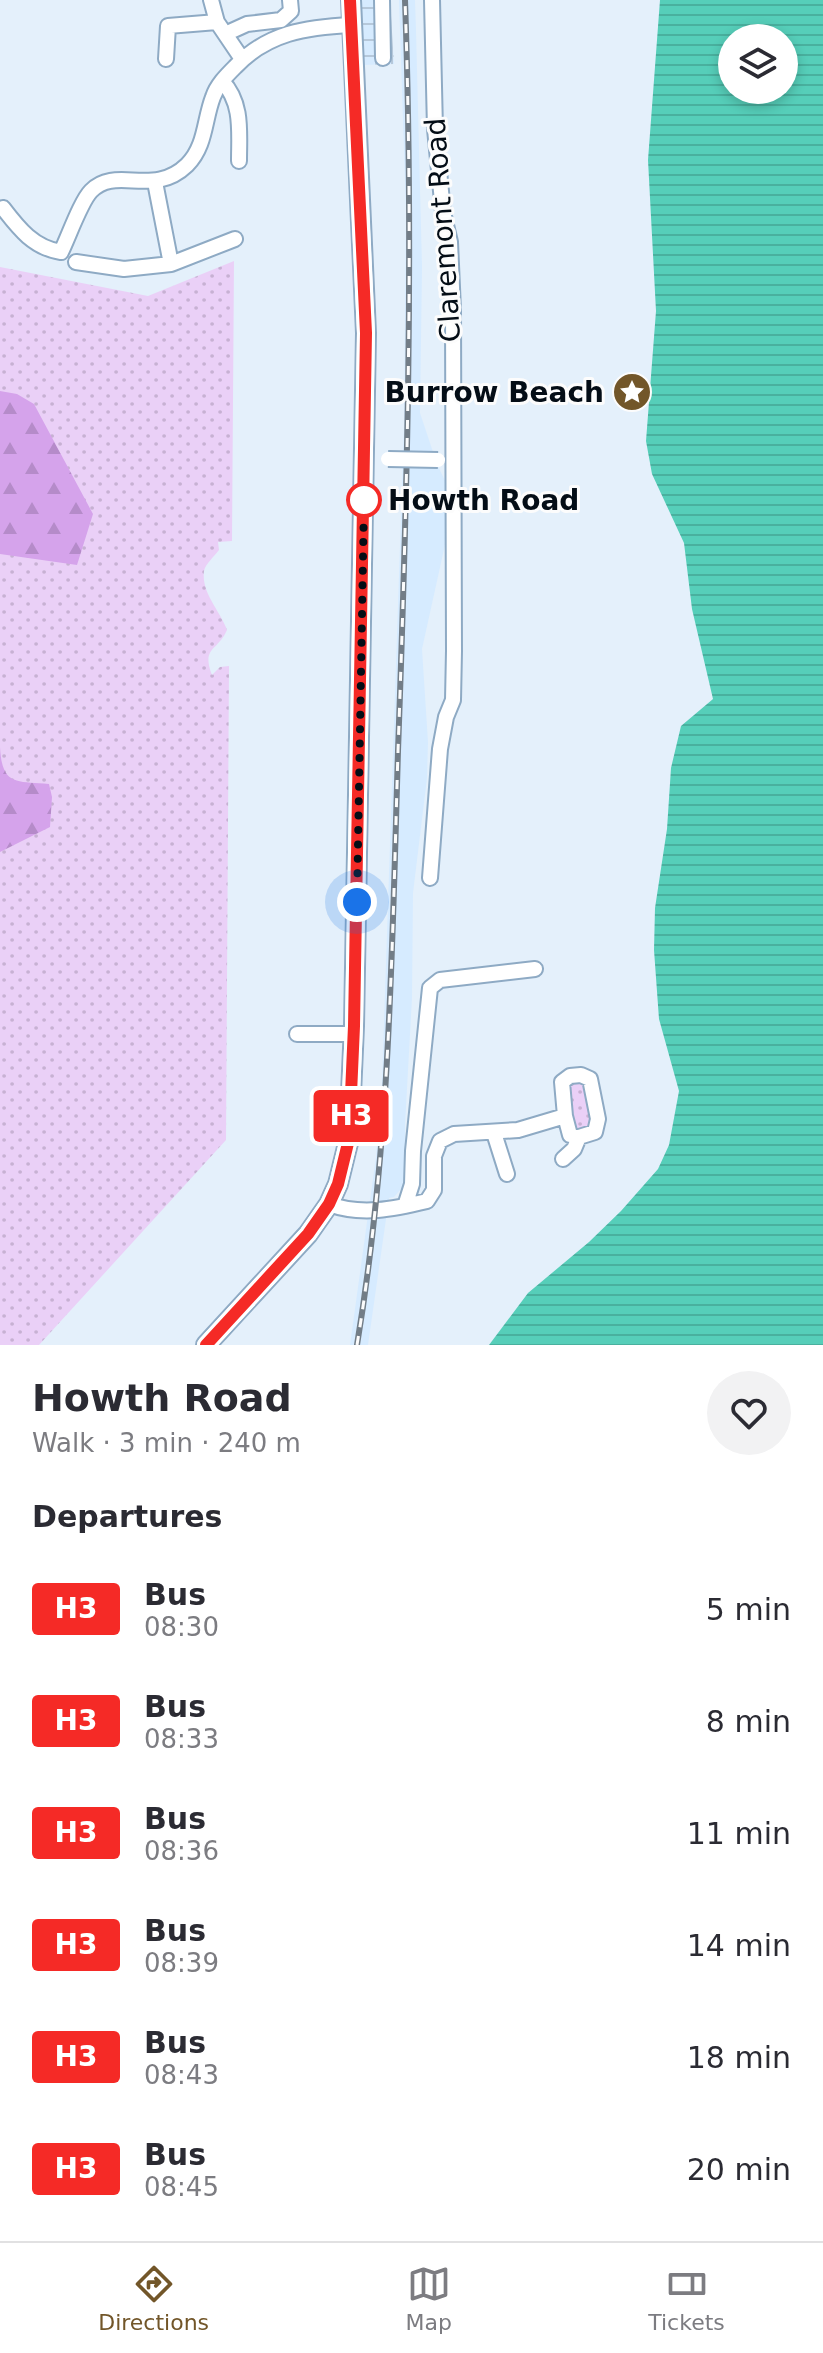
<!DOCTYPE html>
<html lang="en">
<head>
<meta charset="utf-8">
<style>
  :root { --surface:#fff; --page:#f2f2f3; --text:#2b2b33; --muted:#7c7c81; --line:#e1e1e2; --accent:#725629 }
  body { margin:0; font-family:"DejaVu Sans",sans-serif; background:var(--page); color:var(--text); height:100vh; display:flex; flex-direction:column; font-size:30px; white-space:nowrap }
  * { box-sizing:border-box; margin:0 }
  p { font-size:26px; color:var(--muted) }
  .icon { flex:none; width:44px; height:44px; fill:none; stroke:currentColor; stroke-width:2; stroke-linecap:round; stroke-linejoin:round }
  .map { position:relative; height:1345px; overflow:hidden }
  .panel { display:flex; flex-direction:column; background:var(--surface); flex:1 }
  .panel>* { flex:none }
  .badge { padding:0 16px; border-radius:6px; font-size:28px; line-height:52px }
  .buttons { position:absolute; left:718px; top:24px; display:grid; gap:16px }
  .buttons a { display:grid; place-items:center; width:80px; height:80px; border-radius:50%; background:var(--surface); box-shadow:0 4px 12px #0003; font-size:40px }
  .you { position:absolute; width:40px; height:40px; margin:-20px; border:6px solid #fff; border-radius:50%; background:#1a73e8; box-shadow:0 0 0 12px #1a73e833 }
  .map>.badge { position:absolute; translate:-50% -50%; box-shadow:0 0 0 4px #fff }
  h2 { padding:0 32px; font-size:30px; line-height:72px }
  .round { display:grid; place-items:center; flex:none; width:84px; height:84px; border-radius:42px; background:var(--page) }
  .headline { display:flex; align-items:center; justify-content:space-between; height:136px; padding:0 32px }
  h1 { font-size:38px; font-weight:800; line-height:60px }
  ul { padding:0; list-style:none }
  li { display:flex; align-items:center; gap:24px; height:112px; padding:0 32px }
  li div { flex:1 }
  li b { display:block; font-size:30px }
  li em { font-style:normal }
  li .badge { min-width:88px; font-weight:700; text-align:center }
  .tabs { display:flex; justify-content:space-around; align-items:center; height:112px; border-top:2px solid var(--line); background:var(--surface); font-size:22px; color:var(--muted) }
  .tabs a { display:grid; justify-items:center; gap:4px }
  .tabs .selected { color:var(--accent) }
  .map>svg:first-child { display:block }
  .built { fill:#d6ebff }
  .industrial { fill:url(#industrial-grid) }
  .grass { fill:url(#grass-dots) }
  .forest { fill:url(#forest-firs) }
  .water { fill:url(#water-rules); fill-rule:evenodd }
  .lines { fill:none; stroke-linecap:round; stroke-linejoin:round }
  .minor-casing { stroke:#8eaac4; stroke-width:18 }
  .major-casing { stroke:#8eaac4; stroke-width:22 }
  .minor { stroke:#fff; stroke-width:14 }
  .major { stroke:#fff; stroke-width:18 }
  .rail-casing { stroke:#727d87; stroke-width:6 }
  .rail { stroke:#fcfcfc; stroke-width:3; stroke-dasharray:9; stroke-linecap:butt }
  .minor-bridge-casing { stroke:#8eaac4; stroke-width:18; stroke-linecap:butt }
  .minor-bridge { stroke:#fff; stroke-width:14 }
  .line-casing { stroke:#fff; stroke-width:18 }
  .line { stroke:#f52a26; stroke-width:12 }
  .walk { stroke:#040d16; stroke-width:8; stroke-dasharray:0 14.4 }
  .stop-dot { fill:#fff; stroke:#f52a26; stroke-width:4 }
  .labels { text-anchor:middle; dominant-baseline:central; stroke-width:6; stroke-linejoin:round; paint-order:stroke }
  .street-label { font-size:28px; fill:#040d16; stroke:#fcfcfc }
  .poi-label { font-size:28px; font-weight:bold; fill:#040d16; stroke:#fcfcfc; text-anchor:end }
  .stop-label { font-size:28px; font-weight:bold; fill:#040d16; stroke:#fcfcfc; text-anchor:start }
</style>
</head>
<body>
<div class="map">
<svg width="823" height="1345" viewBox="0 0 823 1345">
  <defs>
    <pattern id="industrial-grid" width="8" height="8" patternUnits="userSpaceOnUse" patternTransform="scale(2)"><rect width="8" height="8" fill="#d6ebff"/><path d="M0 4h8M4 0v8" fill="none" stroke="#b6c8da"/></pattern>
    <pattern id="grass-dots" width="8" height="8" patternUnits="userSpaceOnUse" patternTransform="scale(2)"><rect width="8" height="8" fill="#ead0f7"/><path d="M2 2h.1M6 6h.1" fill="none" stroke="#c7b1d3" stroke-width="1.8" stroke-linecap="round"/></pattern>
    <pattern id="forest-firs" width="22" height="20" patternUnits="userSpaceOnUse" patternTransform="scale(2)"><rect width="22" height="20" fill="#d5a3eb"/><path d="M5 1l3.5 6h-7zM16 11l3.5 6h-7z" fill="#b58bc9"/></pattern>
    <pattern id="water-rules" width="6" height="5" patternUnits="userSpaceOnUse" patternTransform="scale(2)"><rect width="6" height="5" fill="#56ceb9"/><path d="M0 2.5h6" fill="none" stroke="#49b09e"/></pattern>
  </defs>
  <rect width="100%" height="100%" fill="#e4f0fb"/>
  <path class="built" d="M 399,0 L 415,0 L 416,30 L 422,267 L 420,413 L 437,464 L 448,487 L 448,531 L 422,649 L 428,742 L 427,778 L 413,893 L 412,998 L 405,1125 L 407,1182 L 394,1197 L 389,1198 L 368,1345 L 350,1345 L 376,1157 L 382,1083 L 404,426 L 406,211 Z"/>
  <path class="industrial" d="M 361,0 L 390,0 L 394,64 L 364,65 Z"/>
  <path class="grass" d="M 234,261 L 232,541 L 218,542 L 219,550 C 214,557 206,563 204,571 C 201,593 221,612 227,630 C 218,651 201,647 212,675 L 220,667 L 229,666 L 226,1140 L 39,1345 L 0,1345 L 0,267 L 148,296 Z
    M 577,1080 L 588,1084 L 593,1123 L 585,1132 L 575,1127 L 570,1087 Z"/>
  <path class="forest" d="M 0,391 L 17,394 L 34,404 L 93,514 L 77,565 L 0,554 Z
    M 0,747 C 2,786 16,781 49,784 L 52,797 L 50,827 L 0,852 Z"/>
  <path class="water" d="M 660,0 L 823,0 L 823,1345 L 489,1345 L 528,1293 L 589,1242 L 621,1211 L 658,1169 L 669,1145 L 679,1091 L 659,1019 L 654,950 L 655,908 L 667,829 L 671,768 L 681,726 L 713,699 L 692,609 L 684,543 L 652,474 L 646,441 L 656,311 L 648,160 ZM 732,38 L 784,38 L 784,90 L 732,90 Z"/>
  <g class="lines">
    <g class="minor-casing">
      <path id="minor" d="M 211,0 L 217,22
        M 382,0 L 383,58
        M 225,34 L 247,24 L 281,20 L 291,11 L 290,0
        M 166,59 L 168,26 L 217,22 L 242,59
        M 222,81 C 243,103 239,132 239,161
        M 155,182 L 171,264
        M 3,208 C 19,229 34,248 61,252 C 68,238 81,201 91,191 C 116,165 153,198 187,165 C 206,146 204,120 213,97 C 217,85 226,76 235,67 C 267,33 306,27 352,25
        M 76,262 L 124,269 L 171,264 L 235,239
        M 430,878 L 440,749 L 446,717 L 453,700 L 454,651 L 453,310 L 450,242 L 443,212 L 435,129 L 432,0
        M 297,1034 L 354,1034
        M 581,1075 L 590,1079 L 598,1119 L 595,1132 L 579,1137 L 570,1135 L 565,1116 L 562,1082 L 570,1076 Z
        M 494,1133 L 507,1174
        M 563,1159 L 574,1149 L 579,1137
        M 329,1204 C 361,1216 394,1209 427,1201 L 434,1190 L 434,1156 L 440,1141 L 454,1134 L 518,1130 L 565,1116
        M 405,1206 L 412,1184 L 413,1151 L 430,988 L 440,980 L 535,969"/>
    </g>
    <g class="major-casing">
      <path id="major" d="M 206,1345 L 308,1234 L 329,1204 L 338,1184 L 349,1139 L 354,1026 L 366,333 L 351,0"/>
    </g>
    <use href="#minor" class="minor"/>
    <use href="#major" class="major"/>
    <g class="rail-casing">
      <path id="rail" d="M 357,1345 C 390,1146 392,952 398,751 C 407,500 414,251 405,0"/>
    </g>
    <use href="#rail" class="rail"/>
    <g class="minor-bridge-casing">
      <path id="minor-bridge" d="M 388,459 L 438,460"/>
    </g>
    <use href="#minor-bridge" class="minor-bridge"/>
  </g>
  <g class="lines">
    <g class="line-casing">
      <path id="line" d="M 206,1345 L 308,1234 L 329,1204 L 338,1184 L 349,1139 L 354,1026 L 366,333 L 350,0"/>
    </g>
    <use href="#line" class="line"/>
    <path class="walk" d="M 357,902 L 364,500"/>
  </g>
  <defs>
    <g id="sight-disc" transform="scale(2)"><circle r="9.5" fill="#725629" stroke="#fcfcfc"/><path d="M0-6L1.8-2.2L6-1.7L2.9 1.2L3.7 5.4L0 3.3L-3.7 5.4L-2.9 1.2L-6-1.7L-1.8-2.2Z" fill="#fff"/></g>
  </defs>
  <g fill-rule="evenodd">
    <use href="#sight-disc" x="632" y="392"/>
  </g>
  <circle class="stop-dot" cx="364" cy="500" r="16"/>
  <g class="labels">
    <g class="street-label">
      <text transform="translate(443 230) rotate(-94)">Claremont Road</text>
    </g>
    <g class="poi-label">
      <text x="604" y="392">Burrow Beach</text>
    </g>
    <g class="stop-label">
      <text x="388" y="500">Howth Road</text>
    </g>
  </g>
</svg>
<div class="buttons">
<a><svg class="icon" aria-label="layers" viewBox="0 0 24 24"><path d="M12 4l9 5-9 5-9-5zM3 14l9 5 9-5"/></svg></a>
</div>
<div class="you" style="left:357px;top:902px"></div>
<b class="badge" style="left:351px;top:1116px;background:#f52a26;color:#fff">H3</b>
</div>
<section class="panel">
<div class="headline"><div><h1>Howth Road</h1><p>Walk · 3 min · 240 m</p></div><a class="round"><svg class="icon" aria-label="heart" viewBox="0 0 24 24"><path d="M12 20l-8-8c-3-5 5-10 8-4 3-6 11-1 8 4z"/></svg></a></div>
<h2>Departures</h2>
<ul>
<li><span class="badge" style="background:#f52a26;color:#fff">H3</span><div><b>Bus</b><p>08:30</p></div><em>5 min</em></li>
<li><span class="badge" style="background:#f52a26;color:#fff">H3</span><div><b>Bus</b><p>08:33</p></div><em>8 min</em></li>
<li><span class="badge" style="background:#f52a26;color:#fff">H3</span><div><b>Bus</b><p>08:36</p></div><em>11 min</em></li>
<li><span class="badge" style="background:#f52a26;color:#fff">H3</span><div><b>Bus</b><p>08:39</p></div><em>14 min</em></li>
<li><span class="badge" style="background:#f52a26;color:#fff">H3</span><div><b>Bus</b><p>08:43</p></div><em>18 min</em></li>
<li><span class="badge" style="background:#f52a26;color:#fff">H3</span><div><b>Bus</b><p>08:45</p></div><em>20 min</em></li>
</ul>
</section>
<nav class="tabs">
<a class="selected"><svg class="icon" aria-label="directions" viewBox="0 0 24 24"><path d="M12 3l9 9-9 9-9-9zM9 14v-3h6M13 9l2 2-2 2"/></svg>Directions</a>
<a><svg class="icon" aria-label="map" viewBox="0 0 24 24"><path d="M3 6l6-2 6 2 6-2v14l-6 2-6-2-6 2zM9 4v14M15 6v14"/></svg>Map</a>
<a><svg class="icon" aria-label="tickets" viewBox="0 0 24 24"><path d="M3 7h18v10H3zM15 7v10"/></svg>Tickets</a>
</nav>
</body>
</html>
